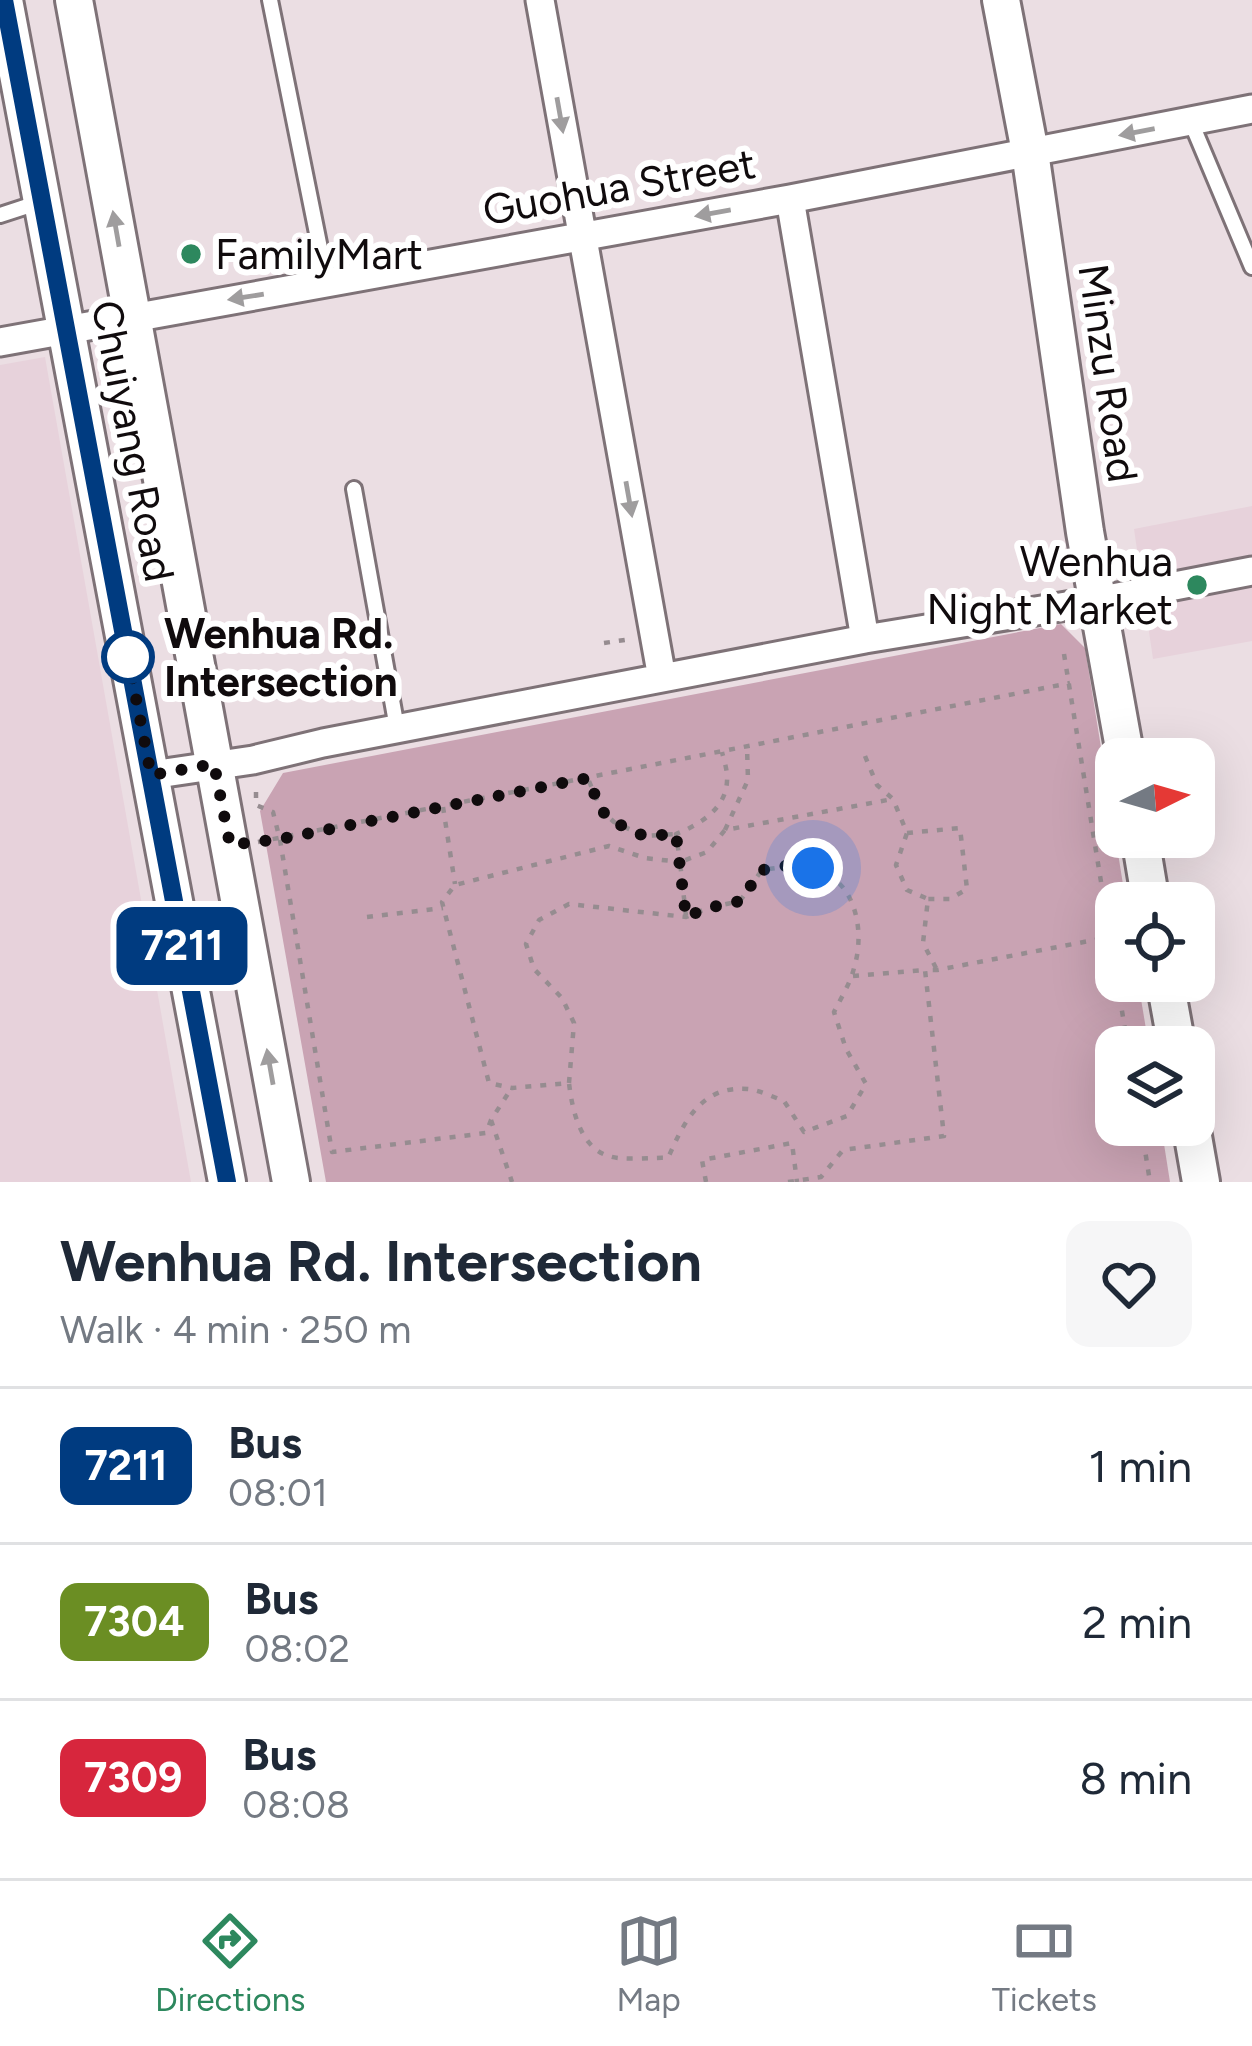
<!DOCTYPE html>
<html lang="en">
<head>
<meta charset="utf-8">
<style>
  :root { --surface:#fff; --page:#f6f6f7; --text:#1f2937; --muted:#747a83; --line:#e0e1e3; --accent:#2d885e }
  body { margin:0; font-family:Figtree,sans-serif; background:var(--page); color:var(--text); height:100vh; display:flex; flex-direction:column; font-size:45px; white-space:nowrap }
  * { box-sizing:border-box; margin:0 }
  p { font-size:39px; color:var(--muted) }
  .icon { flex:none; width:66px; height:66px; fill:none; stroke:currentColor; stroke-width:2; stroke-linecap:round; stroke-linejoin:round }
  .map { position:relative; height:1182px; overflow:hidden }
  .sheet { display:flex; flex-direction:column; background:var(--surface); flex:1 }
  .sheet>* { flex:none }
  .badge { padding:0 24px; border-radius:18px; font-size:42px; line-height:78px }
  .needle { width:78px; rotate:85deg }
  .buttons { position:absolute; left:1095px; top:738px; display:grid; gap:24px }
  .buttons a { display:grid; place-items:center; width:120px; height:120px; border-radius:24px; background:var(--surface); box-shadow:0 12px 48px #0002; font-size:60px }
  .you { position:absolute; width:60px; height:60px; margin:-30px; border:9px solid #fff; border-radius:50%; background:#1a73e8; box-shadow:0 0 0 18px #1a73e833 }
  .map>.badge { position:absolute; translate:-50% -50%; box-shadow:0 0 0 6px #fff }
  .round { display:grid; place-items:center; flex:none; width:126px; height:126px; border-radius:24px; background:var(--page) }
  .head { display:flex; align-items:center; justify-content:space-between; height:204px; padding:0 60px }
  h1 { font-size:57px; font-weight:700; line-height:90px }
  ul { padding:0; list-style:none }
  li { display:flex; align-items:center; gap:36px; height:156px; padding:0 60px; border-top:3px solid var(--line) }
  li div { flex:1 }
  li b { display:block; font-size:45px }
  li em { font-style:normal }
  li .badge { min-width:132px; font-weight:700; text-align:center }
  .tab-bar { display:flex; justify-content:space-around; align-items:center; height:168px; border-top:3px solid var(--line); background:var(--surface); font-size:33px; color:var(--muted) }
  .tab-bar a { display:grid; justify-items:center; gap:6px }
  .tab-bar .current { color:var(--accent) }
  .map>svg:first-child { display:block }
  .built { fill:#e7d2db }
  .green { fill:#c9a3b3 }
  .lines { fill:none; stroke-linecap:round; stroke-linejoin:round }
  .lane-casing { stroke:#7e7277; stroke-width:20 }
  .street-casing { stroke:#7e7277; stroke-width:33 }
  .secondary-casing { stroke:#7e7277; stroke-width:42 }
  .path { stroke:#968c90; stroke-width:4.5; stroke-dasharray:6 9; stroke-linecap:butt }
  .lane { stroke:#fff; stroke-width:14 }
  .street { stroke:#fff; stroke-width:27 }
  .secondary { stroke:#fff; stroke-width:36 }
  .oneway { fill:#9f9d9e }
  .line-casing { stroke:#fff; stroke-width:27 }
  .line { stroke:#003b80; stroke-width:18 }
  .walk { stroke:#100b0d; stroke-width:12; stroke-dasharray:0 21.6 }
  .poi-dot { fill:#2d885e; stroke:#fff; stroke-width:4.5 }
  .stop-dot { fill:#fff; stroke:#003b80; stroke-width:6 }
  .labels { text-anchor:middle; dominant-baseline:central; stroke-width:12; stroke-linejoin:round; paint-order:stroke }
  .street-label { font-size:42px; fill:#100b0d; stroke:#fff }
  .poi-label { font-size:42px; fill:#100b0d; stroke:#fff; text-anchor:start }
  .stop-label { font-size:42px; font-weight:bold; fill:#100b0d; stroke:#fff; text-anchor:start }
</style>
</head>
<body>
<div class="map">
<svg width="1252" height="1182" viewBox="0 0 1252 1182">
  <rect width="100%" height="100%" fill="#ebdee3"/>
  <path class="built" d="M 45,357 L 191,1182 L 0,1182 L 0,365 Z
    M 1252,506 L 1252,641 L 1153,659 L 1134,529 Z"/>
  <path class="green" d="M 1061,624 L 1085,648 L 1126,903 L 1116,903 L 1116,981 L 1138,981 L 1149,1047 L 1116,1047 L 1116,1125 L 1161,1125 L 1170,1182 L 326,1182 L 260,811 L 283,773 Z"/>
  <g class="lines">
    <g class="lane-casing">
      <path id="lane" d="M 270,0 L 327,283
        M 1191,122 L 1252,267
        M 0,215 L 37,203
        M 354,489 L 397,728"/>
    </g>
    <g class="street-casing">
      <path id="street" d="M 540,0 L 662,678
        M 790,199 L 865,639
        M 0,342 L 790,199 L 1252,109
        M 151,775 L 253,760 L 323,743 L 865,639 L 1097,601 L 1252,571"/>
    </g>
    <g class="secondary-casing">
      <path id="secondary" d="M 4,0 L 227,1182
        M 74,0 L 291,1182
        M 1001,0 L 1030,152 L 1085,532 L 1126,759
        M 1140,837 L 1151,903
        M 1165,981 L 1177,1047
        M 1191,1125 L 1201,1182"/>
    </g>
    <path class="path" d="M 604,643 L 631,639
      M 1064,654 L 1116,974
      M 865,756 L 877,785 L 893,799 L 907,833 L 896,865 L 907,890 L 928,899 L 923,943 L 936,968
      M 589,781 L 601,810 L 614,822 L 644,836 L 676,834
      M 256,792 L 256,805 L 273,812 L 280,840 L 332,1152 L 486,1133 L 491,1120 L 511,1089
      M 443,807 L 455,884
      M 725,830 L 748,780 L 747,747
      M 907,833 L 960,828 L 967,889 L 950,899 L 928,899
      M 258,842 L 1070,683
      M 686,916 L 680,862 L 707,852 L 725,830 L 893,799
      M 367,917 L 443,908
      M 853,976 L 925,970
      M 1117,981 L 1128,1047
      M 569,1083 L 574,1023 L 562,998 L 534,969 L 526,944 L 539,920 L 569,904 L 686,917 L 708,908 L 740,901 L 762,870 C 777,868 794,865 810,868 C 855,876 866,930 854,968 C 850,984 841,998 834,1012 L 846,1049 L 866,1084 L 847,1116 L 804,1132 L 784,1101 C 773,1097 759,1090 748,1089 C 701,1085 684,1122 668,1158 C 652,1157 623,1161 609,1156 C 580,1148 572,1109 569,1083 L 512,1088 L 489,1083 L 442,902 L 455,885 L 609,846 L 645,858 L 680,862 L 676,834 C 699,825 726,809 727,781 C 728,772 724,760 722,752
      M 491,1120 L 512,1182
      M 1141,1125 L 1150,1182
      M 706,1182 L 702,1160 L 792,1143 L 797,1182
      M 788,1182 L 821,1177 L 843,1150 L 944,1136 L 925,970 L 937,970 L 1110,937"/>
    <use href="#lane" class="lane"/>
    <use href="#street" class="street"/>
    <use href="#secondary" class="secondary"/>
  </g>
  <defs><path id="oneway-solid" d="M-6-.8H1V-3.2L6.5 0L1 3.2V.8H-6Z" transform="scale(3)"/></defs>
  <g class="oneway">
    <use href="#oneway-solid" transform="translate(560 115) rotate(80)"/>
    <use href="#oneway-solid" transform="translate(1137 132) rotate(169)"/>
    <use href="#oneway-solid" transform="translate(713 213) rotate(170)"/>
    <use href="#oneway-solid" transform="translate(116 229) rotate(-100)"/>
    <use href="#oneway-solid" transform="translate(246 297) rotate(171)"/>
    <use href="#oneway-solid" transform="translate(629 499) rotate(80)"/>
    <use href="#oneway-solid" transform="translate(270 1067) rotate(-100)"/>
  </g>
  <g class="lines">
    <g class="line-casing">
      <path id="line" d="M 4,0 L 227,1182"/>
    </g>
    <use href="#line" class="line"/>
    <path class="walk" d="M 128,657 L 151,775 L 214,764 L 230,845 L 280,839 L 588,778 L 601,810 L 614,822 L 644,836 L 676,834 L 686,917 L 708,908 L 740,901 L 762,870 L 786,866 L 813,868"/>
  </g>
  <g class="poi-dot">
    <circle cx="191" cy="254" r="12"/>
    <circle cx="1197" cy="585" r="12"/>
  </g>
  <circle class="stop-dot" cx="128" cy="657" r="24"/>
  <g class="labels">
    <g class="street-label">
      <text transform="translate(619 187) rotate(-10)">Guohua Street</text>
      <text transform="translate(1108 373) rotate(82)">Minzu Road</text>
      <text transform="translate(133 441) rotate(79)">Chuiyang Road</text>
    </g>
    <g class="poi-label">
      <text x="215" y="254">FamilyMart</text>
      <text x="1173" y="561" text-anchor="end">Wenhua<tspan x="1173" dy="48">Night Market</tspan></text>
    </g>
    <g class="stop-label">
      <text x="164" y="633">Wenhua Rd.<tspan x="164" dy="48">Intersection</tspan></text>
    </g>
  </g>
</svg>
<div class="buttons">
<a><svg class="needle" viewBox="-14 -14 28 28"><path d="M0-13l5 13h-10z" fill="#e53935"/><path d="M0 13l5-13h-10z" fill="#747a83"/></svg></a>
<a><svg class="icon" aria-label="locate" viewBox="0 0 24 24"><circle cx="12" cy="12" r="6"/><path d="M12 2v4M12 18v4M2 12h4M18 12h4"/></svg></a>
<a><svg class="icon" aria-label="layers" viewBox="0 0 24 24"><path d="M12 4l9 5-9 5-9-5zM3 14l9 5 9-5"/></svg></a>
</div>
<div class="you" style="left:813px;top:868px"></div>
<b class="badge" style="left:182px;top:946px;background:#003b80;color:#fff">7211</b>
</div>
<section class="sheet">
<div class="head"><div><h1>Wenhua Rd. Intersection</h1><p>Walk · 4 min · 250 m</p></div><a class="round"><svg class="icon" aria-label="heart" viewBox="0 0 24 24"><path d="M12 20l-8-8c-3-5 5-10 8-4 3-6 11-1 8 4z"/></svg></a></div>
<ul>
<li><span class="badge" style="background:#003b80;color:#fff">7211</span><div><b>Bus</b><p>08:01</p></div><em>1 min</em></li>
<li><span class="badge" style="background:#6b8e23;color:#fff">7304</span><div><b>Bus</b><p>08:02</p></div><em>2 min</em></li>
<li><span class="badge" style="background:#d7263d;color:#fff">7309</span><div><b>Bus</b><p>08:08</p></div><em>8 min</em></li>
</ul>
</section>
<nav class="tab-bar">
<a class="current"><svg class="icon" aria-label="directions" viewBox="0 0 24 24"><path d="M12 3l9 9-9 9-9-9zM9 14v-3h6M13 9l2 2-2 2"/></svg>Directions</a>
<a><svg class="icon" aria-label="map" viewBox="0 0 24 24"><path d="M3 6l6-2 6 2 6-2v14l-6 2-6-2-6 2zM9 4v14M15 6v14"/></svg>Map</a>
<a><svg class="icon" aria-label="tickets" viewBox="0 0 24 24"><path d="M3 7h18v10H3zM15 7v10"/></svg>Tickets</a>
</nav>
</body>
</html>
